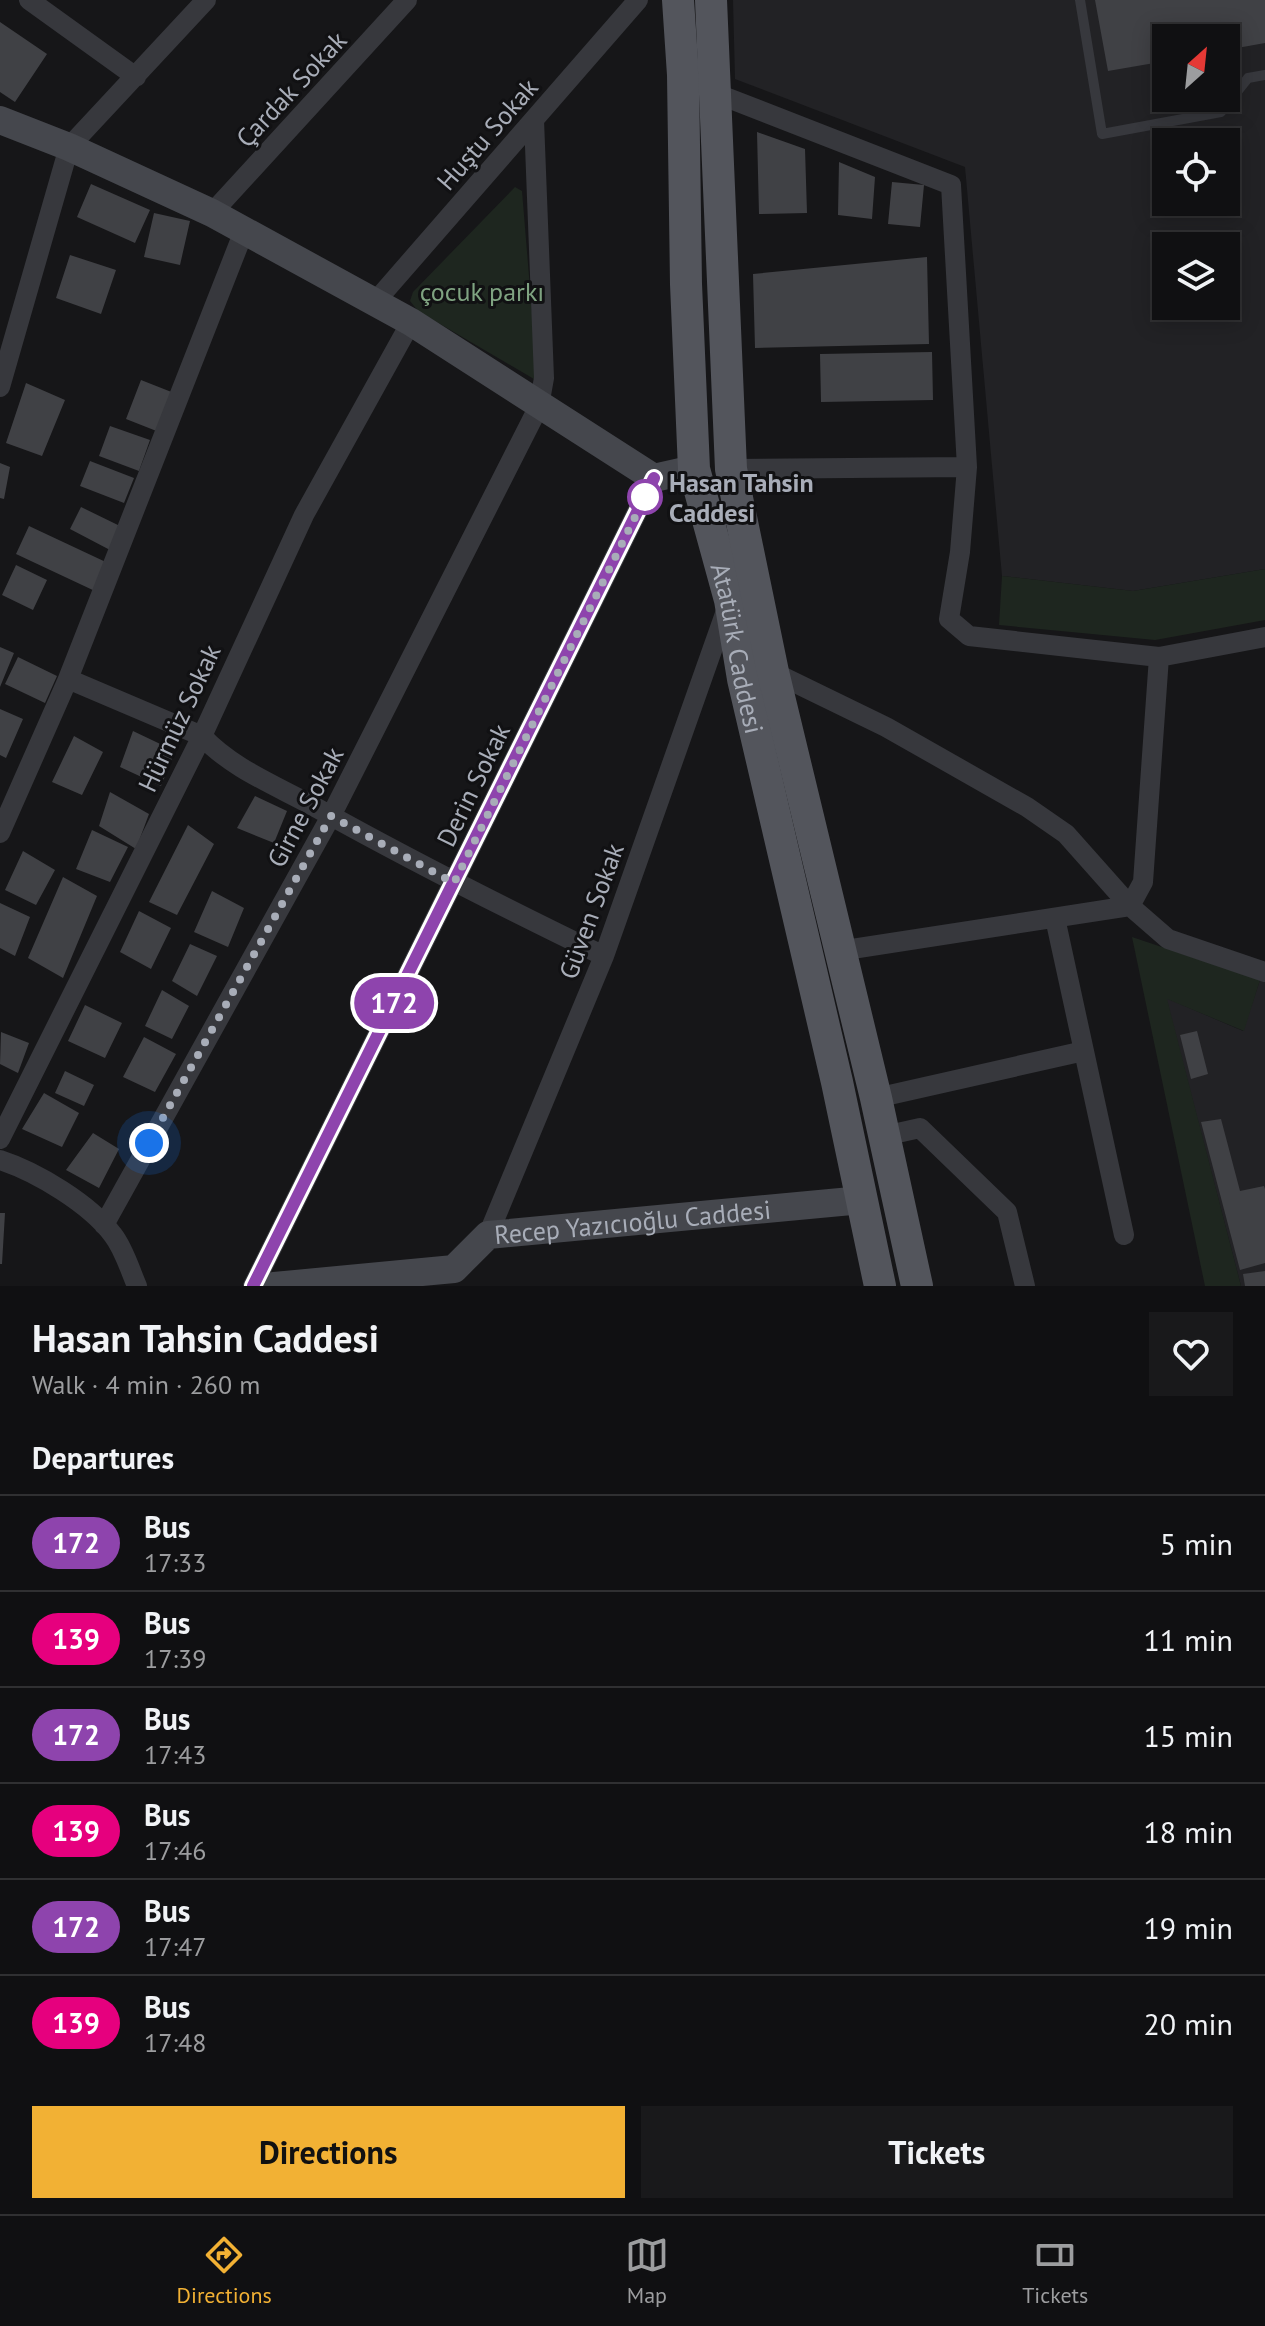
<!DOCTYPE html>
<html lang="en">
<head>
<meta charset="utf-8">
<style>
  :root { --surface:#101012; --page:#19191b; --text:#f1f3f6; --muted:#9c9d9f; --line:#303032; --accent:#f2b134 }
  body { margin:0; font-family:"PT Sans",sans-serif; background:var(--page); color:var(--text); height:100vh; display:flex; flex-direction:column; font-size:30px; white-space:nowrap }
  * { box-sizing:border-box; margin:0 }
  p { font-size:26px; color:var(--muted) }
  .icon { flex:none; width:44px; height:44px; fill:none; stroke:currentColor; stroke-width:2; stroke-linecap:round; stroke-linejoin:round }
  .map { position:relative; height:1286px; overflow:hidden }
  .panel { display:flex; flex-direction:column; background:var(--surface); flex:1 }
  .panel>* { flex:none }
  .badge { padding:0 16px; border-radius:26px; font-size:28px; line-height:52px }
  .needle { width:52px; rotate:27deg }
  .controls { position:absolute; left:1152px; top:24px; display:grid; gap:16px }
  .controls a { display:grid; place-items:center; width:88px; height:88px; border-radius:0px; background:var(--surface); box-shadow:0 4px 20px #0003,0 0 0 2px var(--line); font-size:40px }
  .you { position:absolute; width:40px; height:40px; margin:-20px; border:6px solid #fff; border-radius:50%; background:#1a73e8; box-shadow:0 0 0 12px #1a73e833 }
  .map>.badge { position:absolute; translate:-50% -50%; box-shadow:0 0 0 4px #fff }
  h2 { padding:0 32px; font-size:30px; line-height:72px }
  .round { display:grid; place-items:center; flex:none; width:84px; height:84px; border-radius:0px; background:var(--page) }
  .head { display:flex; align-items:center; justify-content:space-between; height:136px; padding:0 32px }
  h1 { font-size:38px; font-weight:700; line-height:60px }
  .cta { display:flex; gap:16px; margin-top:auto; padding:16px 32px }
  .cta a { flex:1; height:92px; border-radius:0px; background:var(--accent); color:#111; font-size:32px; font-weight:700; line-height:92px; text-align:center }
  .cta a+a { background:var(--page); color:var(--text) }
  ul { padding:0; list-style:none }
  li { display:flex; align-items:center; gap:24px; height:96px; padding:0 32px; border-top:2px solid var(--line) }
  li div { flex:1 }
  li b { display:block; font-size:30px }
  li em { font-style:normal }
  li .badge { min-width:88px; font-weight:700; text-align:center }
  .dock { display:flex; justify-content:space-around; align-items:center; height:112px; border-top:2px solid var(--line); background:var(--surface); font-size:22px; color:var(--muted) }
  .dock a { display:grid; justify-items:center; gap:4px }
  .dock .current { color:var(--accent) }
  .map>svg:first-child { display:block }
  .built { fill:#222225; fill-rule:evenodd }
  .green { fill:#1e261f }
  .building { fill:#404145 }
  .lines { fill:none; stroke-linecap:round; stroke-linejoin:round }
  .lane { stroke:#37383d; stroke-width:10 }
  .street { stroke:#37383d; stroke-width:20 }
  .secondary { stroke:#45474d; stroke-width:28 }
  .primary { stroke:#53555c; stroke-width:32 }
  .line-casing { stroke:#fff; stroke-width:18 }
  .line { stroke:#8e44ad; stroke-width:12 }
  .walk { stroke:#a8adb8; stroke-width:8; stroke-dasharray:0 14.4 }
  .stop-dot { fill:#fff; stroke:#8e44ad; stroke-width:4 }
  .labels { text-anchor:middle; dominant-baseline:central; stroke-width:6; stroke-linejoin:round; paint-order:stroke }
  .street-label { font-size:26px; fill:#a8adb8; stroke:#111113 }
  .park-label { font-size:26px; fill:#7fa381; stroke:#111113 }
  .stop-label { font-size:26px; font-weight:bold; fill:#a8adb8; stroke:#111113; text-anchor:start }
</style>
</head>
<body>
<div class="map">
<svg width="1265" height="1286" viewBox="0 0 1265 1286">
  <rect width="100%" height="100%" fill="#161618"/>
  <path class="built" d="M 733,0 L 1265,0 L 1265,569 L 1133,591 L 1002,576 L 965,167 L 735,79 ZM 1166,38 L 1226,38 L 1226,98 L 1166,98 ZM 1166,142 L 1226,142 L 1226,202 L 1166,202 ZM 1166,246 L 1226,246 L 1226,306 L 1166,306 Z
    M 1260,980 L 1265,982 L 1265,1286 L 1241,1286 L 1166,998 L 1243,1031 Z"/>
  <path class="green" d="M 515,187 L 522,191 L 537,373 L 534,379 L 418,311 L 410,301 L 413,292 Z
    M 1265,569 L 1265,620 L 1155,640 L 999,625 L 1002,576 L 1133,591 Z
    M 1132,937 L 1260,980 L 1244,1031 L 1167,999 L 1241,1286 L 1205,1286 Z"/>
  <path class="building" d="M 1095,0 L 1265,0 L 1265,43 L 1226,50 L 1226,38 L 1166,38 L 1166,61 L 1108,71 Z
    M 0,22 L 47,54 L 15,102 L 0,92 Z
    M 757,132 L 805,149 L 807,213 L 759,214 Z
    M 839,162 L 875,177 L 872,219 L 838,215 Z
    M 892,182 L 924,185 L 920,227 L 888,224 Z
    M 91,184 L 150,210 L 135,243 L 77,217 Z
    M 154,213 L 190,221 L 180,265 L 144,257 Z
    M 70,255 L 116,270 L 101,314 L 56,298 Z
    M 927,257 L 929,344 L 755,348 L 753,274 Z
    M 932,352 L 933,400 L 821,402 L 820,354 Z
    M 141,380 L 174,393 L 159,432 L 126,419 Z
    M 26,383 L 65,400 L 42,456 L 6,443 Z
    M 110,426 L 150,440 L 139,471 L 99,456 Z
    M 90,461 L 134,478 L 124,503 L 80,486 Z
    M 0,463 L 10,467 L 4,499 L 0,498 Z
    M 81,507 L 122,527 L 110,550 L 70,529 Z
    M 29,526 L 110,564 L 97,592 L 16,554 Z
    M 16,565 L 47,580 L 33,610 L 2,595 Z
    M 0,647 L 14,653 L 0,687 Z
    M 18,657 L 57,676 L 45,703 L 5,684 Z
    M 0,709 L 23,719 L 6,758 L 0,755 Z
    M 133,731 L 175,751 L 161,786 L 120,767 Z
    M 74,736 L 103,752 L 82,795 L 52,782 Z
    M 110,792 L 149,814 L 136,849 L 99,826 Z
    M 255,796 L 287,811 L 274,843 L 237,828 Z
    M 188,825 L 214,844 L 177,915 L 149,902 Z
    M 92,830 L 128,847 L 110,882 L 76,869 Z
    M 23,851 L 55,870 L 36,905 L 5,890 Z
    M 63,877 L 97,896 L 63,978 L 28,958 Z
    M 212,891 L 244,908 L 228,947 L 194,932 Z
    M 0,903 L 30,917 L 15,956 L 0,948 Z
    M 139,911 L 171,928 L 151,969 L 120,952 Z
    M 190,944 L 217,956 L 197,996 L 172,981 Z
    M 162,990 L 189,1006 L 172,1039 L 145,1026 Z
    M 85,1005 L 122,1023 L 105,1058 L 68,1041 Z
    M 1197,1031 L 1208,1074 L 1191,1079 L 1180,1035 Z
    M 1,1032 L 29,1043 L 18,1073 L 0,1064 Z
    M 144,1037 L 176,1054 L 155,1092 L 123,1077 Z
    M 65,1071 L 94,1085 L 84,1106 L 55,1093 Z
    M 44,1093 L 79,1113 L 62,1147 L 22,1129 Z
    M 1221,1119 L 1240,1191 L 1264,1186 L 1265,1189 L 1265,1263 L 1240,1270 L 1201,1122 Z
    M 93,1133 L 119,1149 L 99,1188 L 66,1170 Z
    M 0,1213 L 5,1213 L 2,1264 L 0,1264 Z
    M 1265,1271 L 1265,1286 L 1245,1286 L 1243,1274 Z"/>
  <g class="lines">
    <path class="lane" d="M 1080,0 L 1102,134 L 1221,112 L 1248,78 L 1265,75"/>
    <path class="street" d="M 29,0 L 136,77
      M 715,93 L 951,185 L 967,467 L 960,552 L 949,619 L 969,636 L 1159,657 L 1265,637
      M 212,213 L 407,0
      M 244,231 L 68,679 L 202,736 C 231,768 277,786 315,807 C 410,860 507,909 604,956
      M 375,302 L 638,0
      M 0,387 L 69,147 L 206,0
      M 731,469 L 967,467
      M 773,672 L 886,727 L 1027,807 L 1066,834 L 1130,906 L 1168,939 L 1265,972
      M 0,833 L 68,679
      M 1130,906 L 1143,882 L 1159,657
      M 1055,918 L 1124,1235
      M 839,951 L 1130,906
      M 876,1098 L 1084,1051
      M 884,1136 L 920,1128 L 1007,1212 L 1025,1286
      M 0,1139 L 202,736 L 304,515 L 411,322
      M 0,1160 C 37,1172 90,1204 113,1235 C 124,1249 130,1270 137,1286
      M 104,1225 L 331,816 L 539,406 L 544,378 L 534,120
      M 488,1235 L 604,956 L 727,608
      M 253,1286 L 654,478"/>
    <g class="secondary">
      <path d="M 0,120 L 69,147 L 212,213 L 411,322 L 654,478 L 694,469"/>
      <path id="s1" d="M 274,1286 L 454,1269 L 488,1235 L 862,1200"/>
    </g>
    <g class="primary">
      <path id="s2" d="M 678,0 L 683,75 L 686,284 L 694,469 L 730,600 L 743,679 L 837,1082 L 880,1286"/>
      <path d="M 711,0 L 731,469 L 773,672 L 876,1098 L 917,1286"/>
    </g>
  </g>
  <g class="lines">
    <g class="line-casing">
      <path id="line" d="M 253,1286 L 654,478"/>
    </g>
    <use href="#line" class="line"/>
    <path class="walk" d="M 149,1143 L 331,816 L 454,883 L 645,497"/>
  </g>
  <circle class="stop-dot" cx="645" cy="497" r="16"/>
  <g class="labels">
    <g class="street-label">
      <text transform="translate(291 89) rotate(-47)">Çardak Sokak</text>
      <text transform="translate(487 134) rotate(-49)">Huştu Sokak</text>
      <text stroke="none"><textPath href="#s2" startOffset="654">Atatürk Caddesi</textPath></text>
      <text transform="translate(179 718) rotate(-65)">Hürmüz Sokak</text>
      <text transform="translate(473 785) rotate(-64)">Derin Sokak</text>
      <text transform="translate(305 807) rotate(-62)">Girne Sokak</text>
      <text transform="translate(591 911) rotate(-70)">Güven Sokak</text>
      <text stroke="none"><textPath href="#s1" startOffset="374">Recep Yazıcıoğlu Caddesi</textPath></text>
    </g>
    <g class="park-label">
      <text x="482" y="291">çocuk parkı</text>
    </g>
    <g class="stop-label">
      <text x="669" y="482">Hasan Tahsin<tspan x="669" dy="30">Caddesi</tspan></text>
    </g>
  </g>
</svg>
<div class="controls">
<a><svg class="needle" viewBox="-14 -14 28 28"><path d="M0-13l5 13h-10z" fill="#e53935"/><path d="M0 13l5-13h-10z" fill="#9c9d9f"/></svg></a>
<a><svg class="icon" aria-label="locate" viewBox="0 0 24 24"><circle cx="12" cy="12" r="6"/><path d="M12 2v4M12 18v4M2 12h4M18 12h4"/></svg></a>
<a><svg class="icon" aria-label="layers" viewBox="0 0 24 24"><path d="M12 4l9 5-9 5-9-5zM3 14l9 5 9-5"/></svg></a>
</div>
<div class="you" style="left:149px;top:1143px"></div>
<b class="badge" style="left:394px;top:1003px;background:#8e44ad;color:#fff">172</b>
</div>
<section class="panel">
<div class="head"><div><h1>Hasan Tahsin Caddesi</h1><p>Walk · 4 min · 260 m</p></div><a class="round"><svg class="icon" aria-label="heart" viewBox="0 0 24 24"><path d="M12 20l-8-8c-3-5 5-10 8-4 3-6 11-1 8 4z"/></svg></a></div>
<h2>Departures</h2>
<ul>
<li><span class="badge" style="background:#8e44ad;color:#fff">172</span><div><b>Bus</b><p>17:33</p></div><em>5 min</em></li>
<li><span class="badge" style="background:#e6007e;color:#fff">139</span><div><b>Bus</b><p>17:39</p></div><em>11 min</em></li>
<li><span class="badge" style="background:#8e44ad;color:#fff">172</span><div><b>Bus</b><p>17:43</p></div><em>15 min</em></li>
<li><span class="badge" style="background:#e6007e;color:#fff">139</span><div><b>Bus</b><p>17:46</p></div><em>18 min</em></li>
<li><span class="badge" style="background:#8e44ad;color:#fff">172</span><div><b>Bus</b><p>17:47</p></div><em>19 min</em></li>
<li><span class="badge" style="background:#e6007e;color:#fff">139</span><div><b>Bus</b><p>17:48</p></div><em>20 min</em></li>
</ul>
<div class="cta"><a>Directions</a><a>Tickets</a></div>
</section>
<nav class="dock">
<a class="current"><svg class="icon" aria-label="directions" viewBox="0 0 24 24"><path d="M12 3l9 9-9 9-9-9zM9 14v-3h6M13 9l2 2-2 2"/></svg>Directions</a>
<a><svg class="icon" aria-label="map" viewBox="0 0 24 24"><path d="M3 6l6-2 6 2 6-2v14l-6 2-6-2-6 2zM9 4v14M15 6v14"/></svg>Map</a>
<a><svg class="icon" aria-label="tickets" viewBox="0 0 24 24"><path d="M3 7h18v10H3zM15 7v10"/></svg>Tickets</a>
</nav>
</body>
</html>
